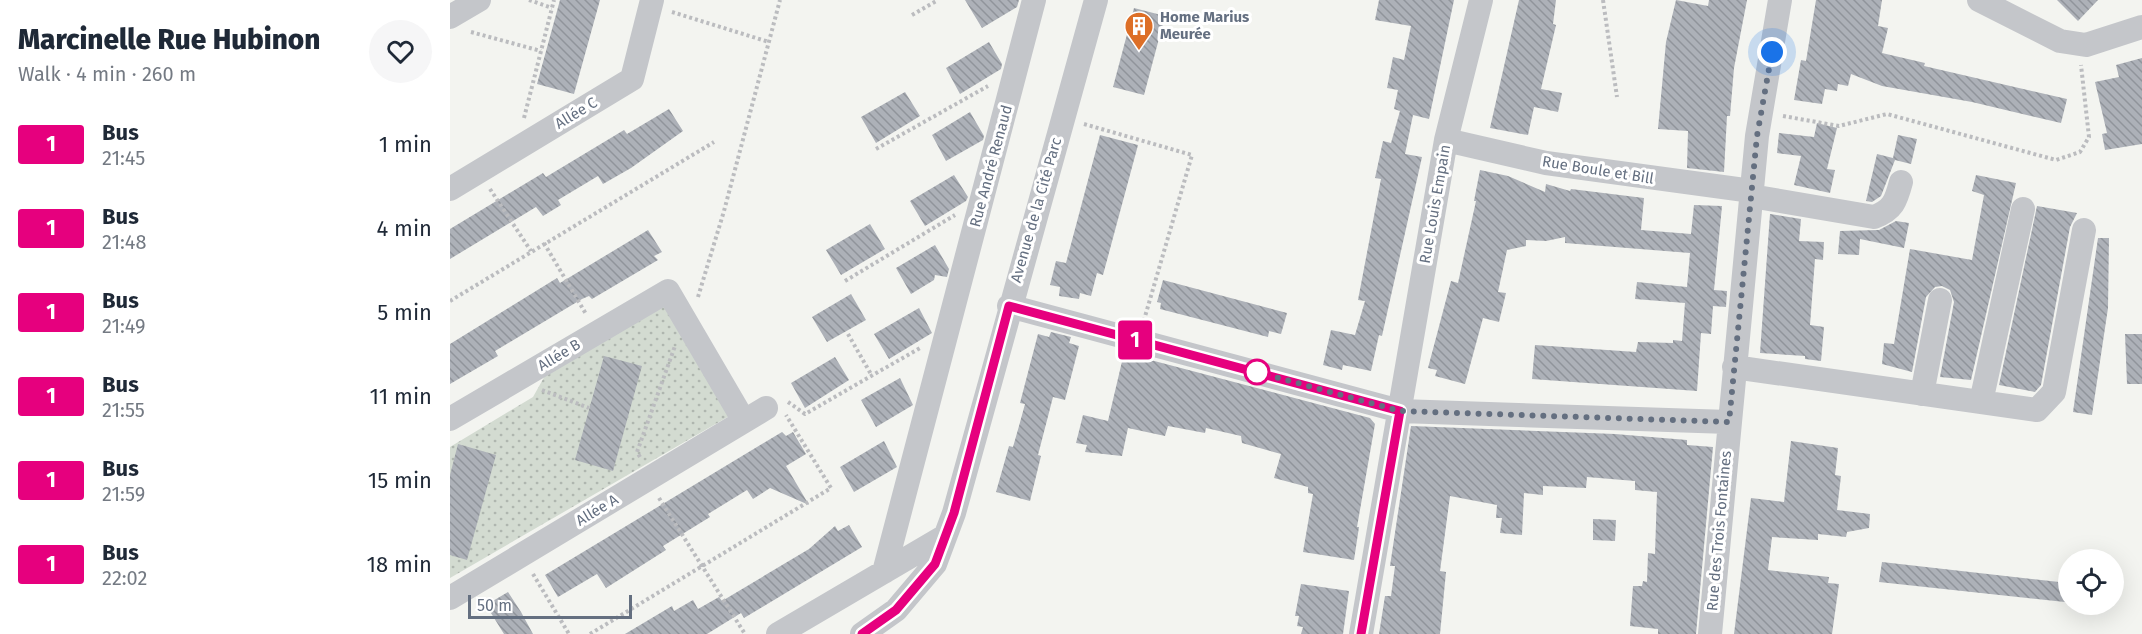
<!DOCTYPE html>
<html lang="en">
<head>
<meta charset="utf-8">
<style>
  :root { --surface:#fff; --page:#f6f6f7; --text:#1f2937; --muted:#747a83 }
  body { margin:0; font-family:"Fira Sans",sans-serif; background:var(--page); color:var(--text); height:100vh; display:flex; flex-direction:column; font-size:22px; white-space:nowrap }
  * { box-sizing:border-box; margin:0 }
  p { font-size:20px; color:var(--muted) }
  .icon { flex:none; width:33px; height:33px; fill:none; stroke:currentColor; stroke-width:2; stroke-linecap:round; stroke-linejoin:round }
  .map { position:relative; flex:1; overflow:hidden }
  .sheet { display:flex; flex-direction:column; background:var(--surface); width:450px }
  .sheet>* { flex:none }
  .badge { padding:0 12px; border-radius:4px; font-size:21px; line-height:39px }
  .controls { position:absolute; left:1608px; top:549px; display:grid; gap:12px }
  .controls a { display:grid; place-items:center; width:66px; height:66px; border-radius:50%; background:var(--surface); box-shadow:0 6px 24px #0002; font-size:30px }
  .scale { position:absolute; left:18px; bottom:15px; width:164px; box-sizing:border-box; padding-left:6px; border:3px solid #646f80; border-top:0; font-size:16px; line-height:21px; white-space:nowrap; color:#646f80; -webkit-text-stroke:4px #fff; paint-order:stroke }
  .you { position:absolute; width:30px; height:30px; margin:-15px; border:4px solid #fff; border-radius:50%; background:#1a73e8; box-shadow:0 0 0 9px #1a73e833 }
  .map>.badge { position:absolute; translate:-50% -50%; box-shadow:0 0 0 3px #fff }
  .round { display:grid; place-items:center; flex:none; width:63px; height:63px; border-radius:32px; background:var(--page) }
  .headline { display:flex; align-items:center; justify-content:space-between; height:102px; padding:0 18px }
  h1 { font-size:28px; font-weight:800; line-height:45px }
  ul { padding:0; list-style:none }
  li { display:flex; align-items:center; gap:18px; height:84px; padding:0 18px }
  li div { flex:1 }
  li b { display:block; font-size:22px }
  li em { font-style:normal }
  li .badge { min-width:66px; font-weight:700; text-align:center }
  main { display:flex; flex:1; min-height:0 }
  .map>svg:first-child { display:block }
  .grass { fill:url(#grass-dots) }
  .building { fill:url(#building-back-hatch) }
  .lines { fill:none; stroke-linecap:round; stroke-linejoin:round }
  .path { stroke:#bbbcbf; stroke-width:4; stroke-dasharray:3 3; stroke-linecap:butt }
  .minor { stroke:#c4c6ca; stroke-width:24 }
  .line-casing { stroke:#fff; stroke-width:14 }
  .line { stroke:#e6007e; stroke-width:9 }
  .walk { stroke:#646f80; stroke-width:6; stroke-dasharray:0 10.8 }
  .stop-dot { fill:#fff; stroke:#e6007e; stroke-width:3 }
  .labels { text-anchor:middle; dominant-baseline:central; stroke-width:6; stroke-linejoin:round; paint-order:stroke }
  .poi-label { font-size:15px; font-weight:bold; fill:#646f80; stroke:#fff; text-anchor:start }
  .street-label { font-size:15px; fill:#646f80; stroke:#fff }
</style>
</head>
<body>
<main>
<section class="sheet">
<div class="headline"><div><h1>Marcinelle Rue Hubinon</h1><p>Walk · 4 min · 260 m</p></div><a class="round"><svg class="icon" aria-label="heart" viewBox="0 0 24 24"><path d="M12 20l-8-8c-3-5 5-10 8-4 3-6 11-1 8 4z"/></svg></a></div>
<ul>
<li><span class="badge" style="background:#e6007e;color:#fff">1</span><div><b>Bus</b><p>21:45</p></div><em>1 min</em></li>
<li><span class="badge" style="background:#e6007e;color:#fff">1</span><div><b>Bus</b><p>21:48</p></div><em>4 min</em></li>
<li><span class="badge" style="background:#e6007e;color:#fff">1</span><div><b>Bus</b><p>21:49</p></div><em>5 min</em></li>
<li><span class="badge" style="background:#e6007e;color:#fff">1</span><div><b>Bus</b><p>21:55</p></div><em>11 min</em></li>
<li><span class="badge" style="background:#e6007e;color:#fff">1</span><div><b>Bus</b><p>21:59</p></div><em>15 min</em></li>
<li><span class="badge" style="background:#e6007e;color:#fff">1</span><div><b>Bus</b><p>22:02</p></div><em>18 min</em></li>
</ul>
</section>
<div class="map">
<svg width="1692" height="634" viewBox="0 0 1692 634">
  <defs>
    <pattern id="grass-dots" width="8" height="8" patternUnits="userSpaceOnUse" patternTransform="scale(1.5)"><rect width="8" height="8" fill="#d3dbd1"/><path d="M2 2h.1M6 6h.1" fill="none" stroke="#afb6af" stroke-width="1.8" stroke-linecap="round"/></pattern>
    <pattern id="building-back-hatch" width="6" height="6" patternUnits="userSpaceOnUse" patternTransform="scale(1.5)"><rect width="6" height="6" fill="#adb1b8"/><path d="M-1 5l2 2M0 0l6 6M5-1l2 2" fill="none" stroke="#90949b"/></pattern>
  </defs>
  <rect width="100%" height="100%" fill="#f3f4f0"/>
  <path class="grass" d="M 210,303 L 230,312 L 288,411 L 0,578 L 0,447 L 83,397 L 97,372 Z"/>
  <path class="building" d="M 110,0 L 150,0 L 124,94 L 87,84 Z
    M 515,0 L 569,0 L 567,7 L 532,28 Z
    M 929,0 L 1004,0 L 979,119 L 963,115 L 955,154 L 972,157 L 932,336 L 929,335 L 921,371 L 893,365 L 892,370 L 873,365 L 881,330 L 905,335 L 915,301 L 908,300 L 931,179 L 925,178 L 933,141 L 941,143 L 950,111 L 944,109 L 948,90 L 937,88 L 943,57 L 954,60 L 961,26 L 925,20 Z
    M 1069,0 L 1106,0 L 1103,24 L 1106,25 L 1091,89 L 1112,93 L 1108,112 L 1084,107 L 1078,135 L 1040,128 Z
    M 1226,0 L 1258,6 L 1259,0 L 1297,0 L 1284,68 L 1280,116 L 1277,116 L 1274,172 L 1237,168 L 1238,131 L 1208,129 L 1216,42 Z
    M 1366,0 L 1432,0 L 1428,26 L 1438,28 L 1432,53 L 1475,63 L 1474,66 L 1617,99 L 1611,123 L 1522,102 L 1432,86 L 1401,74 L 1398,86 L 1388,84 L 1387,91 L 1375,89 L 1372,104 L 1344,100 L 1351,60 L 1356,61 Z
    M 1607,0 L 1648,0 L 1628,21 Z
    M 684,8 L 715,16 L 694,95 L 663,87 Z
    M 539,42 L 552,64 L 551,69 L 510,94 L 496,68 Z
    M 1692,58 L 1692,144 L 1655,150 L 1652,134 L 1657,133 L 1645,82 L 1669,77 L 1666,65 Z
    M 455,92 L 470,116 L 426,143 L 411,117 Z
    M 219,109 L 233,131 L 181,168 L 153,184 L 148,176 L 108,200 L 111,205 L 93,216 L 86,207 L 0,259 L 0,229 L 93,173 L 96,177 L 174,130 L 177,134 Z
    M 520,112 L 534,136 L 533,140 L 496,161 L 482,135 Z
    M 1367,123 L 1387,128 L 1377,169 L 1385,170 L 1380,193 L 1344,185 L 1351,156 L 1327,153 L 1329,133 L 1364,137 Z
    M 650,135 L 688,145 L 653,275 L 647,273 L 641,296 L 630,293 L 629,299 L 609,296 L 610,287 L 600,285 L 606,261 L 616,263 Z
    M 1448,135 L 1467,139 L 1461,164 L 1445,160 L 1431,196 L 1422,202 L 1416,201 L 1427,154 L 1443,158 Z
    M 1030,170 L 1058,176 L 1095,192 L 1096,184 L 1120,191 L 1121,189 L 1194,198 L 1191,230 L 1241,234 L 1244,205 L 1272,206 L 1264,290 L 1277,291 L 1276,307 L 1263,306 L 1261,334 L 1251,333 L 1247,391 L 1082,379 L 1085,345 L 1186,352 L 1188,342 L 1223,343 L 1223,340 L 1232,341 L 1235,303 L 1185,299 L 1187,282 L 1237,287 L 1240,253 L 1115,243 L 1115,237 L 1096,241 L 1076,240 L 1076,246 L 1057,250 L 1048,292 L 1056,293 L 1049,322 L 1033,318 L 1015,384 L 985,376 L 987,370 L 978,368 L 1001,281 L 1008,283 L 1026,201 L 1024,201 Z
    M 504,175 L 518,197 L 516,201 L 475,226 L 460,201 Z
    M 1526,175 L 1566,183 L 1521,380 L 1490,377 L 1504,302 L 1500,290 L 1492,286 L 1485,287 L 1476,297 L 1462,372 L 1432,364 L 1434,343 L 1444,344 L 1460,249 L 1522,260 L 1534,195 L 1522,191 Z
    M 1587,206 L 1627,213 L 1620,227 L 1591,385 L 1585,392 L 1549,385 Z
    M 1320,214 L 1351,219 L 1349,241 L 1374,242 L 1373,260 L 1365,259 L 1360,325 L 1374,327 L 1371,361 L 1355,359 L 1355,356 L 1310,353 Z
    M 1446,221 L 1459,223 L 1454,248 L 1410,239 L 1409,255 L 1388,254 L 1390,231 L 1429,230 Z
    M 420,224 L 435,249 L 391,275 L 376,250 Z
    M 198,230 L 212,252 L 204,256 L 208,260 L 142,299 L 139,296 L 132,299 L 45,351 L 48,356 L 0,384 L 0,344 L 107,278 L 110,283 Z
    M 1648,238 L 1659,238 L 1658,308 L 1642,415 L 1623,412 Z
    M 485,245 L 499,269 L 497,277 L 485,275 L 484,280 L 461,294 L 446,268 Z
    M 713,280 L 837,313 L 831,334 L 819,331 L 818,337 L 710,309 L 711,303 L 707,302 Z
    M 401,294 L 416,320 L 377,342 L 362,317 Z
    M 469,308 L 482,333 L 439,359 L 424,334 Z
    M 601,332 L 621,337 L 619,343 L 629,346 L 615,400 L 603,397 L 588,455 L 591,456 L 580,501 L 546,492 L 559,446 L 563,447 L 569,426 L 575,404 L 570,403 L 588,334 L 599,337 Z
    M 1675,334 L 1692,334 L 1692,384 L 1677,384 Z
    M 674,353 L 920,418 L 925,424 L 907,527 L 909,527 L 904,560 L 853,552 L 863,494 L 858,493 L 858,487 L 824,478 L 831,454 L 792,443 L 791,436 L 756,428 L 755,433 L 718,426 L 715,436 L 678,428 L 672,456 L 635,452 L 637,445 L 626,443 L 633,415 L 658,421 Z
    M 154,356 L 192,366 L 163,471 L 125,460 Z
    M 385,357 L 399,380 L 355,408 L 341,383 Z
    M 450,378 L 463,405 L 426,427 L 411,400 Z
    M 961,426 L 1165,434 L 1237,440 L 1237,445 L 1263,447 L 1246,634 L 1208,634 L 1208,629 L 1180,626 L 1183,586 L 1192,586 L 1193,581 L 1197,582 L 1198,553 L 1205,554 L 1207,492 L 1185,490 L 1185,481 L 1137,477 L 1136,488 L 1093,486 L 1093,495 L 1074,493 L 1072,535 L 1050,533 L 1052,518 L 1046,518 L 1047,505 L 1000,496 L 990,571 L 996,572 L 990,634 L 929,634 L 935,596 L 941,596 L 945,566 L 940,566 Z
    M 332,432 L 336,436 L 343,432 L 356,454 L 336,466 L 359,505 L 320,488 L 303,499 L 297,490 L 258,514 L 260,517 L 213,546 L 216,550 L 156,588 L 147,574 L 108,597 L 95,575 Z
    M 434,441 L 447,467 L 404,492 L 390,467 Z
    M 1341,441 L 1388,448 L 1385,475 L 1391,476 L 1387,510 L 1420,514 L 1419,528 L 1397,532 L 1396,537 L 1368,534 L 1368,540 L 1322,537 L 1318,570 L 1379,577 L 1378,583 L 1389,584 L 1382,634 L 1284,634 L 1301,498 L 1334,502 Z
    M 8,444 L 46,455 L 17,560 L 0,555 L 0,475 Z
    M 1143,519 L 1166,520 L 1165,541 L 1143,540 Z
    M 399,525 L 412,547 L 294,618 L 291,613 L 257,634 L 175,634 L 222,606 L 224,611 L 243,600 L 248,609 L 269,597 L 272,601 L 359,549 L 385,526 L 388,531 Z
    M 1432,562 L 1618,583 L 1615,602 L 1429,582 Z
    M 851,584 L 899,591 L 893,634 L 851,634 L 853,627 L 847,626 L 849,616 L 845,616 Z
    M 58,592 L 71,612 L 83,634 L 54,634 L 36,605 Z"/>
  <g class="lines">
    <path class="path" d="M 79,0 L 102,8
      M 1153,0 L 1167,97
      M 222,12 L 319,42
      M 462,15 L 488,0
      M 21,32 L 91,51
      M 1333,116 L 1389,126 L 1437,114 L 1606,160 L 1630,152 L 1639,137 L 1631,65
      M 74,118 L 104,0
      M 634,124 L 742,155 L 694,320
      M 426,149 L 538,86
      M 40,189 L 81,251
      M 94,243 L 136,314
      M 395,281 L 505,215
      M 248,297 L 274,211 L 330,0
      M 0,301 L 264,142
      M 398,334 L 422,376
      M 92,390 L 139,408
      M 338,402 L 355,414 L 470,348
      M 190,457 L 187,452 L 225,346
      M 209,498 L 295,634
      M 83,574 L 119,634
      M 140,634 L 381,488 L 336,415"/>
    <path class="minor" d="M 1529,0 L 1610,41 L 1636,45 L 1692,27
      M 0,17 L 29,0
      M 996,140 L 1096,163 L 1302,191
      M 0,189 L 182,79 L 202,0
      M 1301,196 L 1424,217 C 1443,210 1446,201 1451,182
      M 559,306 L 950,411 L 1279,422
      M 1284,367 L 1587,410 L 1604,392 L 1634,230
      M 1472,394 L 1490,300
      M 1531,402 L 1573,209
      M 0,419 L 218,291 L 294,421
      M 434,572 L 584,0
      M 0,598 L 316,408
      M 328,634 L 495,536
      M 412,634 L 446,610 L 485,564 L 504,513 L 646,0
      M 911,634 L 996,140 L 1031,0
      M 1260,634 L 1307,136 L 1330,0"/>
  </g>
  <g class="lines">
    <g class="line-casing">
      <path id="line" d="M 412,634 L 446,610 L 485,564 L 504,513 L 559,306 L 950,411 L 911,634"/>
    </g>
    <use href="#line" class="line"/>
    <path class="walk" d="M 807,372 L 950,411 L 1279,422 L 1307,136 L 1322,52"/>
  </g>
  <defs>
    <g id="building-pin" transform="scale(1.5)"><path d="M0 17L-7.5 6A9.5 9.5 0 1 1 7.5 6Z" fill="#dd6f27" stroke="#fff"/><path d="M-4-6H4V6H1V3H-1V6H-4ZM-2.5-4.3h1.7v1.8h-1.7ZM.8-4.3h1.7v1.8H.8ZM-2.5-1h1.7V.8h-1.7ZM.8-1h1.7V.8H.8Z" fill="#fff"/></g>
  </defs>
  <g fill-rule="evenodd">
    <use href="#building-pin" x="689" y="26"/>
  </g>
  <circle class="stop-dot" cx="807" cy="372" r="12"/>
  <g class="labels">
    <g class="poi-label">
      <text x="710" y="17">Home Marius<tspan x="710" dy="17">Meurée</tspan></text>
    </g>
    <g class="street-label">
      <text transform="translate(126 113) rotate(-31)">Allée C</text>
      <text transform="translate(541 166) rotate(-75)">Rue André Renaud</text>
      <text transform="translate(1148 170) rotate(9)">Rue Boule et Bill</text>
      <text transform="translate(985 204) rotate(-80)">Rue Louis Empain</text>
      <text transform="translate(586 210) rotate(-74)">Avenue de la Cité Parc</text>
      <text transform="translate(109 355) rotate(-31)">Allée B</text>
      <text transform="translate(147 510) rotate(-31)">Allée A</text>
      <text transform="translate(1269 531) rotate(-85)">Rue des Trois Fontaines</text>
    </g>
  </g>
</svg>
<div class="controls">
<a><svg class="icon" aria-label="locate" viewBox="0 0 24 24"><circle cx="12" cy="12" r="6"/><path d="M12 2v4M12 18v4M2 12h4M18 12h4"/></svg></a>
</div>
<div class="scale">50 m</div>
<div class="you" style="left:1322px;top:52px"></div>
<b class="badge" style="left:685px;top:340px;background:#e6007e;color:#fff">1</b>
</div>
</main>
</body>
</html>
